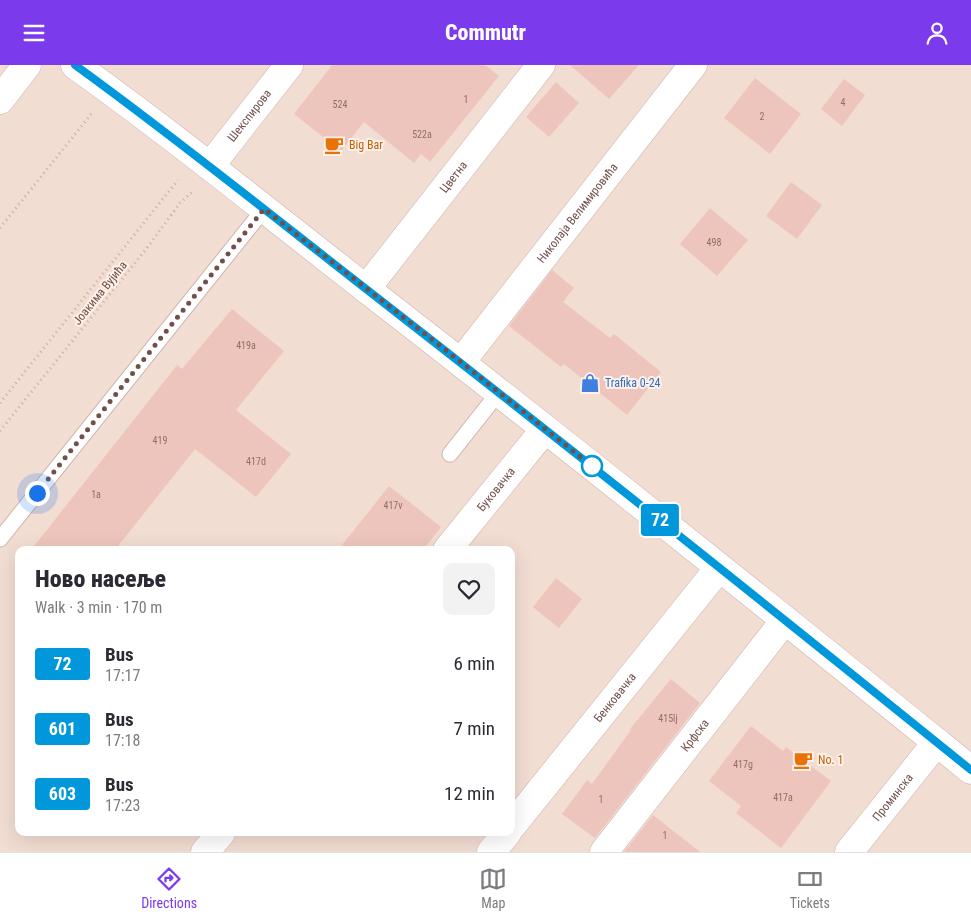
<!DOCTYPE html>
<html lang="en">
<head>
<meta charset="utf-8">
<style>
  :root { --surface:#fff; --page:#f2f2f3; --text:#2b2b33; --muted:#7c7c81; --line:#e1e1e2; --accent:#7c3aed }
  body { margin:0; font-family:"Roboto Condensed",sans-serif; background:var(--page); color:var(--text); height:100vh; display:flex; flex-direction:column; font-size:19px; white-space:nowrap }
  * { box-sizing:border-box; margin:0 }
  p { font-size:16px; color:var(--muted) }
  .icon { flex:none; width:28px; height:28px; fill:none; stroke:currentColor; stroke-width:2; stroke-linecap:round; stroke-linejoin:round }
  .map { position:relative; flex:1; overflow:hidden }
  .details { position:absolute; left:15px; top:481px; width:500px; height:290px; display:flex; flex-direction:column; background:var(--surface); border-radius:10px; box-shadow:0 5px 20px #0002 }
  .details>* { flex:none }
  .badge { padding:0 10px; border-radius:4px; font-size:18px; line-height:32px }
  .you { position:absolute; width:25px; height:25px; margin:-12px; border:4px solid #fff; border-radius:50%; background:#1a73e8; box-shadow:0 0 0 8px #1a73e833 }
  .map>.badge { position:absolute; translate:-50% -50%; box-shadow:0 0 0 2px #fff }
  .round { display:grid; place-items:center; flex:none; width:52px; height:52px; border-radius:10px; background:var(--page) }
  .overview { display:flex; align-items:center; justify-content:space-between; height:85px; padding:0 20px }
  h1 { font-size:24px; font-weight:800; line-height:38px }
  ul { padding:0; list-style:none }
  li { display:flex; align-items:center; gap:15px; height:65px; padding:0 20px }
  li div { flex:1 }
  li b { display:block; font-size:19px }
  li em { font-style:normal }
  li .badge { min-width:55px; font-weight:700; text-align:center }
  header { display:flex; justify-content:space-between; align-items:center; height:65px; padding:0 20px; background:var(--accent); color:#fff; font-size:22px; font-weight:800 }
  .menu { display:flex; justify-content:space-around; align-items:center; height:70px; border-top:1px solid var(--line); background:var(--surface); font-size:14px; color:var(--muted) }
  .menu a { display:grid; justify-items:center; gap:2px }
  .menu .current { color:var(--accent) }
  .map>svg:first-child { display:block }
  .residential { fill:#f2ddd2; fill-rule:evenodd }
  .building { fill:#eec5bc }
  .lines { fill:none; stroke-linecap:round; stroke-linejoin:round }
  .lane-casing { stroke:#cdb4ad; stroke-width:17 }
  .street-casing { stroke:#cdb4ad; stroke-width:29 }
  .secondary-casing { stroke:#d0b3ab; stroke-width:29 }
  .path { stroke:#d3a9a0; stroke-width:3; stroke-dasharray:1 4; stroke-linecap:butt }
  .lane { stroke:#fff; stroke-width:15 }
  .street { stroke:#fff; stroke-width:28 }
  .secondary { stroke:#fff; stroke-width:28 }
  .line-casing { stroke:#fff; stroke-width:11 }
  .line { stroke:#0098da; stroke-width:8 }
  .walk { stroke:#71504b; stroke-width:5; stroke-dasharray:0 9 }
  .stop-dot { fill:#fff; stroke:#0098da; stroke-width:2.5 }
  .labels { text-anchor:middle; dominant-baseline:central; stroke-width:4; stroke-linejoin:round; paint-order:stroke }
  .number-label { font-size:10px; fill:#906d67 }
  .street-label { font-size:12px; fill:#71504b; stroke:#fef1e9 }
  .food-label { font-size:12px; fill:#c56008; stroke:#fef1e9; text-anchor:start }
  .shop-label { font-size:12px; fill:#366cbe; stroke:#fef1e9; text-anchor:start }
</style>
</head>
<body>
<header><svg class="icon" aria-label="menu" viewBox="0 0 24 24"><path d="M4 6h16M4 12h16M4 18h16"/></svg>Commutr<svg class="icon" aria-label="person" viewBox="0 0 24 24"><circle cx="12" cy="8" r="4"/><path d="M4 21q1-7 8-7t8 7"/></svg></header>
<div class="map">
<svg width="971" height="787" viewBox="0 0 971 787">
  <rect width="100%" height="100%" fill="#fbece3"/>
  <path class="residential" d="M 0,0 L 971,0 L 971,787 L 0,787 ZM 19,485 L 511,485 L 511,768 L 19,768 Z"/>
  <path class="building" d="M 332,0 L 485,0 L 499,11 L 430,97 L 421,89 L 414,98 L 364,57 L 341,86 L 294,49 Z
    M 570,0 L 639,0 L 609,34 Z
    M 755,13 L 801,49 L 770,89 L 724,53 Z
    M 844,14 L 865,30 L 842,61 L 821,44 Z
    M 556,17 L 579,38 L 549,72 L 526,52 Z
    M 791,117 L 822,140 L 797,174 L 766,151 Z
    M 710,143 L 748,175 L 717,211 L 680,179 Z
    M 552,205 L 574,223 L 563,237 L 610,273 L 614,269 L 661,307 L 627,350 L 564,299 L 561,302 L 509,261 Z
    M 232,244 L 284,286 L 236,345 L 291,389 L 256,432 L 195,384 L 115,485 L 31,485 L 177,300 L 182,304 Z
    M 389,421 L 441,462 L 423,485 L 338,485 Z
    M 556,513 L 582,534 L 559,563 L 533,542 Z
    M 671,614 L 700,638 L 595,773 L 562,749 L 587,715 L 592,719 L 631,665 L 630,664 Z
    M 751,661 L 783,686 L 786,682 L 831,716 L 781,783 L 736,748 L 741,741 L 709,716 Z
    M 653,750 L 700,787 L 624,787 Z"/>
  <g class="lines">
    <g class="lane-casing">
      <path id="lane" d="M 450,389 L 499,327
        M 0,474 L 264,144"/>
    </g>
    <g class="street-casing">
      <g id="street">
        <path d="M 0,35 L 27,0"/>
        <path id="s1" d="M 210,101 L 289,0"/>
        <path id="s2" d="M 366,224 L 541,0"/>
        <path id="s3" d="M 461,297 L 693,0"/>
        <path id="s4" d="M 447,485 L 545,364"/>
        <path id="s5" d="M 511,762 L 719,503"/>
        <path d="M 205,787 L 221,768"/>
        <path d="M 491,787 L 507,768"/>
        <path id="s6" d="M 604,787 L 785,555"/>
        <path id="s7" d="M 849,787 L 937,677"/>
      </g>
    </g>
    <g class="secondary-casing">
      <path id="secondary" d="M 75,0 C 174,71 269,148 365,223 C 569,381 771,543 971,705"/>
    </g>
    <path class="path" d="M 0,163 L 92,48
      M 0,338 L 178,115
      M 0,366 L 147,183 L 180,138 L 194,125"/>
    <use href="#lane" class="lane"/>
    <use href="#street" class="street"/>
    <use href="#secondary" class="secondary"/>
  </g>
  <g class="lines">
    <g class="line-casing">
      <path id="line" d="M 75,0 C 169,68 260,141 352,213 C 560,375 766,539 971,705"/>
    </g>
    <use href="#line" class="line"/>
    <path class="walk" d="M 37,428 L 264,144 L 443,283 L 592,401"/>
  </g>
  <defs>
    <g id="cafe-bare" transform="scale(1.5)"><path d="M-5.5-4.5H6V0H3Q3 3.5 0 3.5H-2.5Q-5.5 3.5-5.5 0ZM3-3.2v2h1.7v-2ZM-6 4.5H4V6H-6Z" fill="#e8710a" stroke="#fef1e9" stroke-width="2.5" paint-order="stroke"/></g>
    <g id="shop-bare" transform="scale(1.5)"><path d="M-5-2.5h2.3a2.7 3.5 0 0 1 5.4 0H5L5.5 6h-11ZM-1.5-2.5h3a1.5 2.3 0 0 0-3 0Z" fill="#3f7fe0" stroke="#fef1e9" stroke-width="2.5" paint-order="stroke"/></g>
  </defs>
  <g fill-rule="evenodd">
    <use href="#cafe-bare" x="334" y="80"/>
    <use href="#shop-bare" x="590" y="318"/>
    <use href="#cafe-bare" x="803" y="695"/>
  </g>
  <circle class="stop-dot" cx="592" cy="401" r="10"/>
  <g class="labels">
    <g class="number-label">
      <text x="466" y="34">1</text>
      <text x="843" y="37">4</text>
      <text x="340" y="39">524</text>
      <text x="762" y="51">2</text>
      <text x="422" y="69">522a</text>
      <text x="714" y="177">498</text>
      <text x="246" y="280">419a</text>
      <text x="160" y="375">419</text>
      <text x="256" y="396">417d</text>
      <text x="96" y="429">1a</text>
      <text x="393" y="440">417v</text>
      <text x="668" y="653">415lj</text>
      <text x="743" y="699">417g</text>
      <text x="783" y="732">417a</text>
      <text x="601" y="734">1</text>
      <text x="665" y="770">1</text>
    </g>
    <g class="street-label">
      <text stroke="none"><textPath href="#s1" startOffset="64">Шекспирова</textPath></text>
      <text stroke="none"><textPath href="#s2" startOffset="142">Цветна</textPath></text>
      <text stroke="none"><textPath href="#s3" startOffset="189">Николаја Велимировића</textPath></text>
      <text transform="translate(100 228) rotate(-51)">Јоакима Вујића</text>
      <text stroke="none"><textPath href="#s4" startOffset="78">Буковачка</textPath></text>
      <text stroke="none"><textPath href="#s5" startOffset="166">Бенковачка</textPath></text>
      <text stroke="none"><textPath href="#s6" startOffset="148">Крфска</textPath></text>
      <text stroke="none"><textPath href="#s7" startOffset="70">Проминска</textPath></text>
    </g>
    <g class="food-label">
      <text x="349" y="80">Big Bar</text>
      <text x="818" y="695">No. 1</text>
    </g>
    <g class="shop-label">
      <text x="605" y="318">Trafika 0-24</text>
    </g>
  </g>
</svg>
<div class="you" style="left:37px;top:428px"></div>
<b class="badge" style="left:660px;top:455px;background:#0098da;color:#fff">72</b>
<section class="details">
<div class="overview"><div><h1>Ново насеље</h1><p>Walk · 3 min · 170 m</p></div><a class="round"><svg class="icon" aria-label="heart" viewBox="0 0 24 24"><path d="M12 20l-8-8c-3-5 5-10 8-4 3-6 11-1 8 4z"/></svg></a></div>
<ul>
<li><span class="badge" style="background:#0098da;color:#fff">72</span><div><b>Bus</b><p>17:17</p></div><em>6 min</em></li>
<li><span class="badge" style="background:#0098da;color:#fff">601</span><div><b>Bus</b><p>17:18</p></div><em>7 min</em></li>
<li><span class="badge" style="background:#0098da;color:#fff">603</span><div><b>Bus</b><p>17:23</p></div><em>12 min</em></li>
</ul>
</section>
</div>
<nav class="menu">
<a class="current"><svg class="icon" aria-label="directions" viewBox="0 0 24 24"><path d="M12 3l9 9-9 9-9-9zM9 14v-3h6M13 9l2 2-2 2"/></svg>Directions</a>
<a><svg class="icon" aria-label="map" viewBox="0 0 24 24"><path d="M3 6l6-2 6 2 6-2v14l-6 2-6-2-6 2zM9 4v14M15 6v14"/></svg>Map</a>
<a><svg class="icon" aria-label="tickets" viewBox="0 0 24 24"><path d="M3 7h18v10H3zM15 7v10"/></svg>Tickets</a>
</nav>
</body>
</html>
